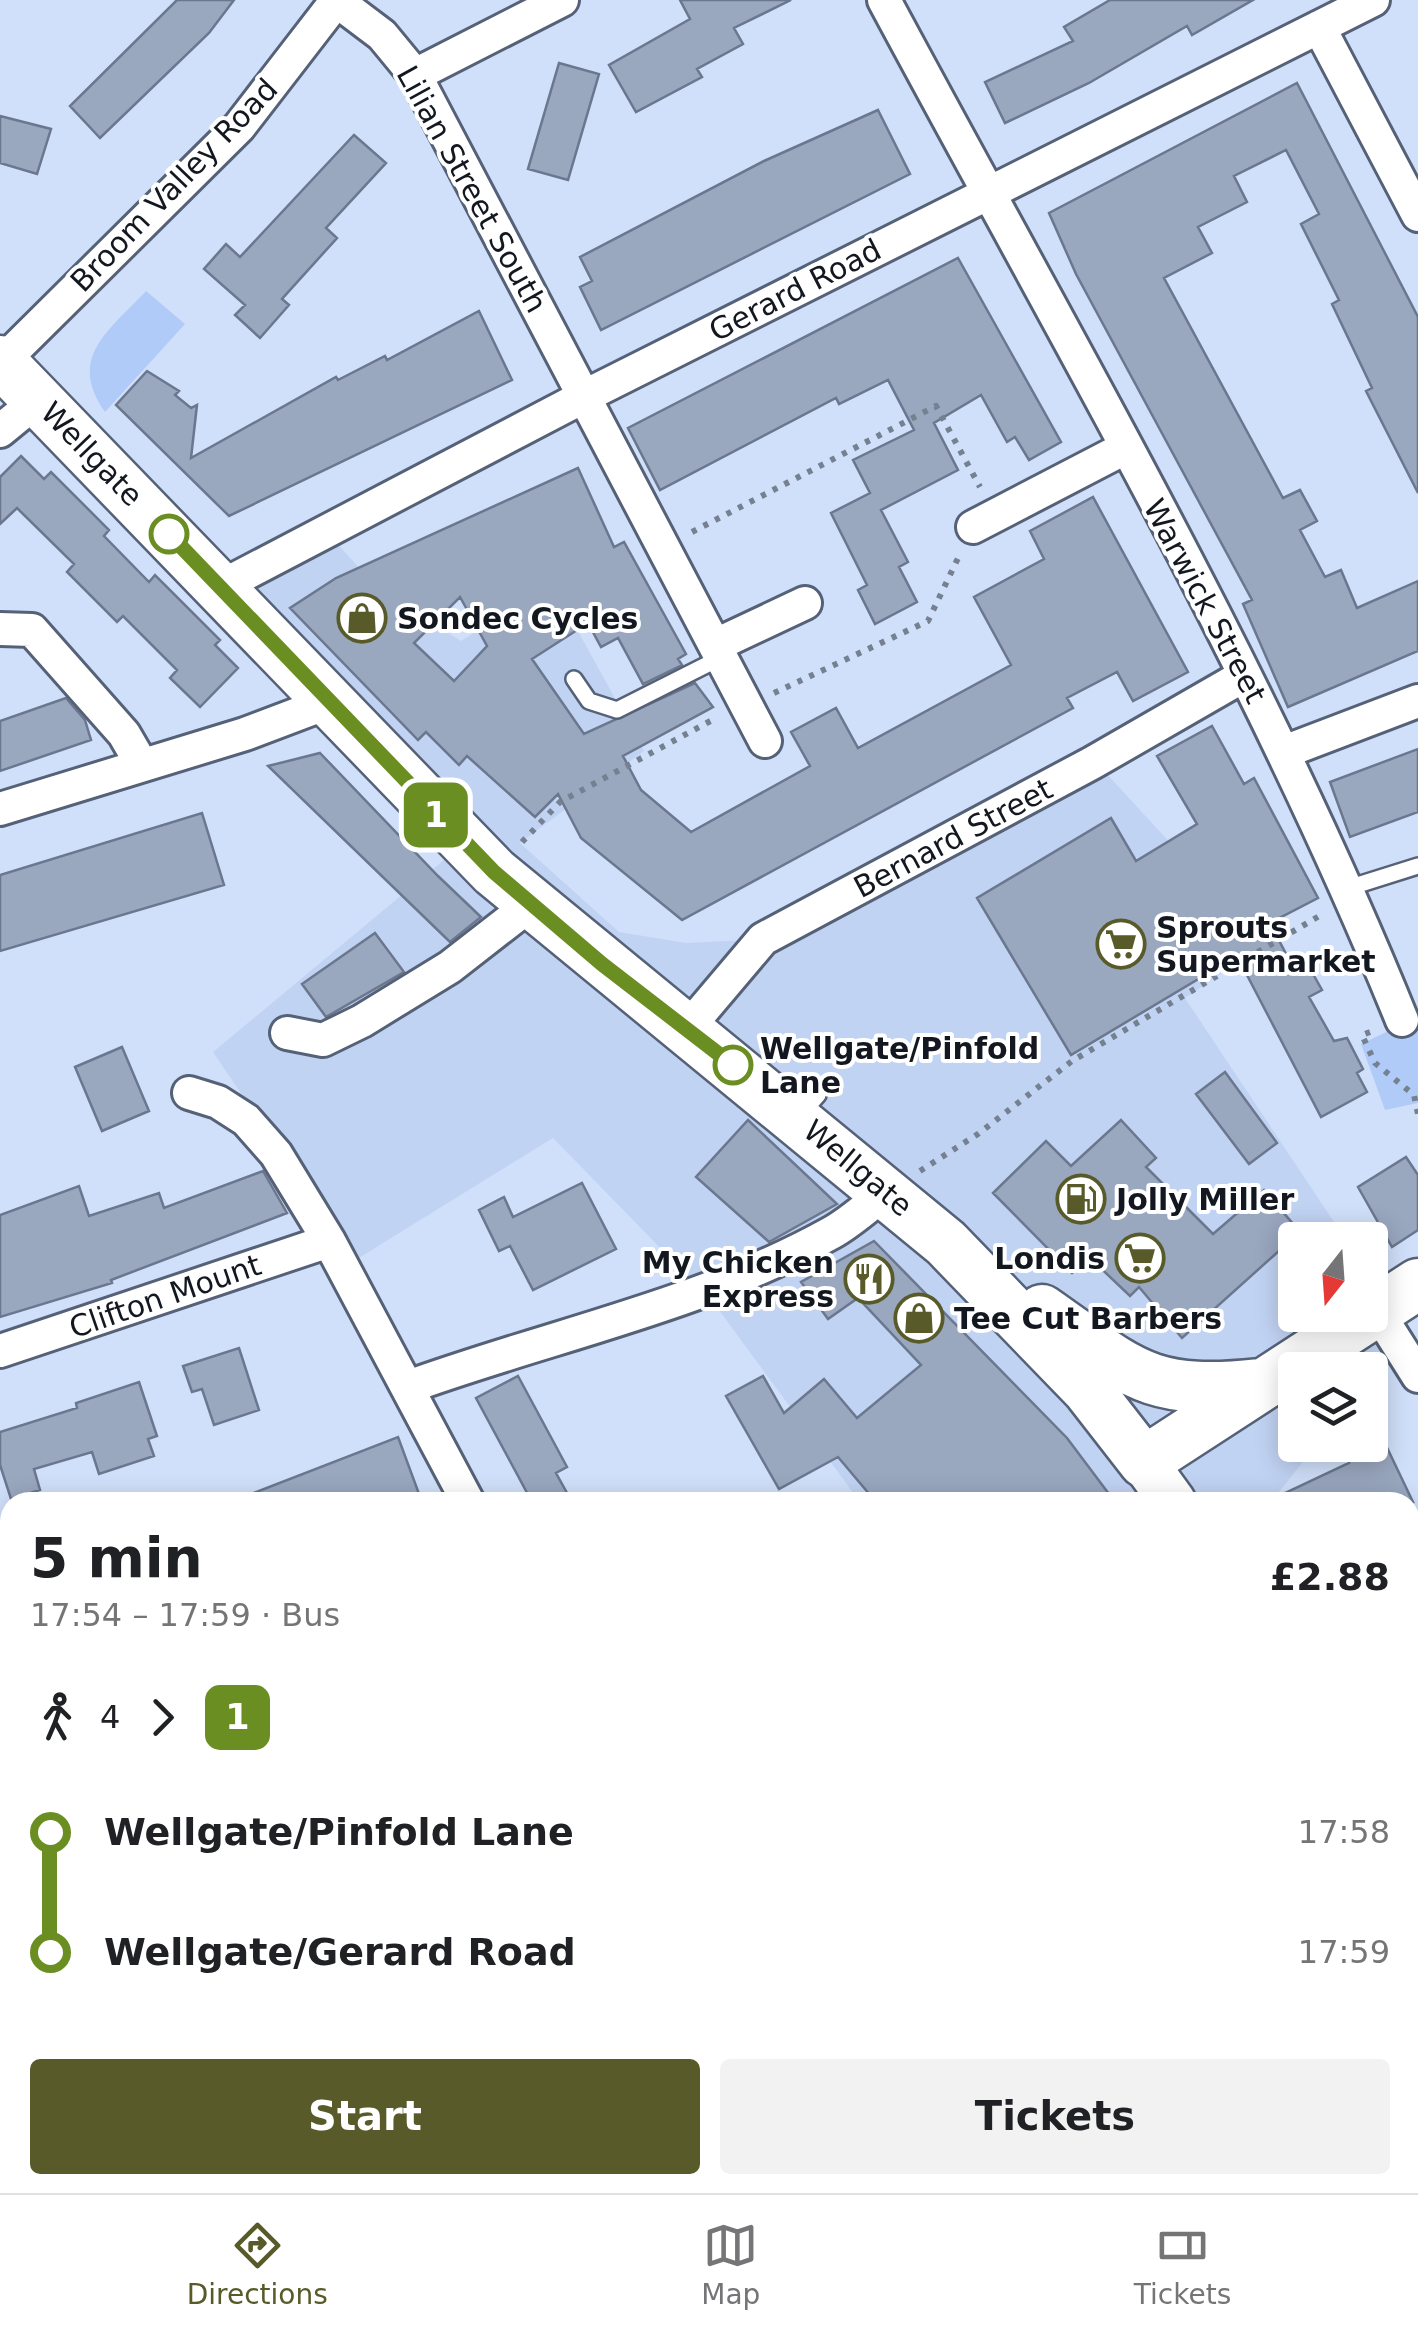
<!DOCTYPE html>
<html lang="en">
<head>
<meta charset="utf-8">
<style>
  :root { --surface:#fff; --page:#f2f2f2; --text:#202124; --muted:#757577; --line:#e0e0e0; --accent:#585b29 }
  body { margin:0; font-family:"DejaVu Sans",sans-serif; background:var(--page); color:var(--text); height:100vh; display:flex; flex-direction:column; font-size:38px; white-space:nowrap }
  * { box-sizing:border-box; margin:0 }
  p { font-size:32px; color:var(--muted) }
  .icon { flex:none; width:55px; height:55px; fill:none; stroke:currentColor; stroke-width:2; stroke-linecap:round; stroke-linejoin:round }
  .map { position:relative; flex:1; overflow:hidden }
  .sheet { position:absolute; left:0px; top:1492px; width:1420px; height:702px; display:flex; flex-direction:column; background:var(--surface); border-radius:30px 30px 0 0; box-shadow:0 5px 25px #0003 }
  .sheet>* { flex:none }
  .badge { padding:0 20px; border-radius:15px; font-size:35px; line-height:65px }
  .needle { width:65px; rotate:197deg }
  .buttons { position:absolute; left:1278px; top:1222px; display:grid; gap:20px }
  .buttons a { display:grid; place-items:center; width:110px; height:110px; border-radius:10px; background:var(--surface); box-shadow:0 5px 25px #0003; font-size:50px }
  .map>.badge { position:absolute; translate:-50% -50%; box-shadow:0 0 0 5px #fff }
  .legs { display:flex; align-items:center; gap:15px; height:110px; padding:0 30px; font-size:32px }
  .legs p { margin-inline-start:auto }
  .summary { display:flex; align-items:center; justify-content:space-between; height:170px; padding:0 30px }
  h1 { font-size:55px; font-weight:700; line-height:75px }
  .cta { display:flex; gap:20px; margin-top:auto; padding:20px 30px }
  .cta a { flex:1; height:115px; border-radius:10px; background:var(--accent); color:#fff; font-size:40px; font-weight:700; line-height:115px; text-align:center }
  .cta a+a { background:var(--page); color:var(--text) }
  ul { padding:0 30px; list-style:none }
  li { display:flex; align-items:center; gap:35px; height:120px; font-size:38px }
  li i { display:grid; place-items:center; width:15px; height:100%; margin:0 12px; background:currentColor }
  li i::after { content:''; width:25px; height:25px; margin:-12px; border:8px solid; border-radius:50%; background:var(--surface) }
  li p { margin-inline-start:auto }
  li:first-child i { background:linear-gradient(#0000 50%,currentColor 0) }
  li:last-child i { background:linear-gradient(currentColor 50%,#0000 0) }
  .dock { display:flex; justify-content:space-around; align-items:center; height:140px; border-top:2px solid var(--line); background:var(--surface); font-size:28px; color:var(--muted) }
  .dock a { display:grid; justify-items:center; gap:5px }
  .dock .on { color:var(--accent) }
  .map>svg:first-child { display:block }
  .built { fill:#c1d3f3 }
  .green { fill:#b1cbf8 }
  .building { fill:#99a7bf; stroke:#6a778e; stroke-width:2.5; fill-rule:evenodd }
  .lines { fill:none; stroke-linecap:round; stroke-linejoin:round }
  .lane-casing { stroke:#556177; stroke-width:20 }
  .street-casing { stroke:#556177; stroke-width:38 }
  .secondary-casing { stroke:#556177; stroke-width:50 }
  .primary-casing { stroke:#556177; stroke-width:55 }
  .path { stroke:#758091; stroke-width:6; stroke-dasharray:5 8; stroke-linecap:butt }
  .lane { stroke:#fff; stroke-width:15 }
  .street { stroke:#fff; stroke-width:32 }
  .secondary { stroke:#fff; stroke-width:45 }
  .primary { stroke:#fff; stroke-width:50 }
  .line-1-casing { stroke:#fff; stroke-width:22 }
  .line-1 { stroke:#6b8e23; stroke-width:15 }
  .stop-1-dot { fill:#fff; stroke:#6b8e23; stroke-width:5 }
  .labels { text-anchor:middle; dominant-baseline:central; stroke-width:8; stroke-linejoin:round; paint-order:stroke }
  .street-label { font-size:30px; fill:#131820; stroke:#fff }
  .poi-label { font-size:30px; font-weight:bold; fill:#131820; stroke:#fff; text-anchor:start }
  .stop-label { font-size:30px; font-weight:bold; fill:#131820; stroke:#fff; text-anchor:start }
</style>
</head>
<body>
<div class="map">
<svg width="1418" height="2193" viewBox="0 0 1418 2193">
  <rect width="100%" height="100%" fill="#d1e0fa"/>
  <path class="built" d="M 317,521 L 379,590 L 461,641 L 552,584 L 644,751 L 520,843 L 619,932 L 686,943 L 763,939 L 1095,761 L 1264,945 L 1185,998 L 1346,1240 L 1295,1240 L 1295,1315 L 1370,1315 L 1370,1276 L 1409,1335 L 1352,1370 L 1295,1370 L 1295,1408 L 1282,1418 L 1295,1434 L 1295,1445 L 1303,1445 L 1310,1453 L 1271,1502 L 860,1502 L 713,1302 L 553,1138 L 354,1261 L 213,1052 L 475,834 L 224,574 Z
    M 1418,1661 L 1418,2128 L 1410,2105 L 1410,1664 Z"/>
  <path class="green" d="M 146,291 L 185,324 L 105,412 C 66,357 110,330 146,291 Z
    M 1418,1017 L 1418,1103 L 1385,1110 L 1361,1044 Z"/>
  <path class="building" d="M 177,0 L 234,0 L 209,33 L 100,138 L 70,106 Z
    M 680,0 L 791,0 L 734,28 L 743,44 L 697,69 L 702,77 L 636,112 L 609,65 L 690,19 Z
    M 1110,0 L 1253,0 L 1192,35 L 1187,26 L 1089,83 L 1005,123 L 985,82 L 1073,41 L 1064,27 Z
    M 559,63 L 599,74 L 568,180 L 528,169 Z
    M 1297,83 L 1418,317 L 1418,493 L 1366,391 L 1372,388 L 1332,304 L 1339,300 L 1301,224 L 1319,214 L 1286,150 L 1234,176 L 1247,202 L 1198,227 L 1212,253 L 1164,278 L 1283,498 L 1300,490 L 1317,521 L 1300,530 L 1325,577 L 1341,570 L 1357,608 L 1418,581 L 1418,651 L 1288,707 L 1243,604 L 1252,600 L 1076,274 L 1049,213 Z
    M 878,110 L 910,174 L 601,330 L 580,287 L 592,281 L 580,257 L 764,161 Z
    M 0,116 L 51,129 L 37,174 L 0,163 Z
    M 354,135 L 386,163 L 326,228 L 337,238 L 282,299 L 289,305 L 260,338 L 235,315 L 245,305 L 204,269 L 226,244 L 240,257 Z
    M 958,258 L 1061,442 L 1029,460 L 1015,437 L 1007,442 L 981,395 L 934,423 L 958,470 L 881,510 L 908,562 L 899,567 L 917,602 L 875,624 L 858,590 L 867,585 L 831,513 L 870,493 L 853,460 L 914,430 L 888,380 L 839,404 L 836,398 L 660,490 L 628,428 Z
    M 479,311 L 512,380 L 229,516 L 116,405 L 147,371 L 179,391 L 175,395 L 191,408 L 197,405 L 191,458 L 336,377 L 338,380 L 385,356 L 387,360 Z
    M 21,456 L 44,479 L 51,472 L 109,530 L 104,536 L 149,582 L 155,575 L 220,640 L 215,645 L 238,668 L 200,707 L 170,678 L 177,670 L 123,616 L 117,622 L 67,572 L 74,564 L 17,508 L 0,524 L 0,477 Z
    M 578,468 L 614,547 L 624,542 L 686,654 L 678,659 L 682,665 L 643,684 L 618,638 L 601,647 L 588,623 L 532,659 L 584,734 L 695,683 L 713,707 L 623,756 L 641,790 L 691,832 L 810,766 L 791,732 L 836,708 L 858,748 L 1011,665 L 974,597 L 1044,559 L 1030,531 L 1093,497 L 1188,672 L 1133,701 L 1117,672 L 1067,698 L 1073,708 L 682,920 L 581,838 L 558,794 L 535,817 L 467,756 L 459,765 L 426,732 L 418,740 L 290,608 L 336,578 ZM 460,597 L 487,646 L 454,681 L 414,643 Z
    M 66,698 L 85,720 L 91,740 L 0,771 L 0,721 Z
    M 1212,726 L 1244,784 L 1254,778 L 1318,898 L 1270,923 L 1295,971 L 1308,965 L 1322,990 L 1309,997 L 1334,1041 L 1347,1038 L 1363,1069 L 1357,1073 L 1367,1092 L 1321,1117 L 1237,956 L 1071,1055 L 977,898 L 1111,818 L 1136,861 L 1197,824 L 1157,756 Z
    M 1418,749 L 1418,812 L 1350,837 L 1330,782 Z
    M 320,753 L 438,876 L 481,917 L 450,942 L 268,766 Z
    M 202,813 L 224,885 L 0,951 L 0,875 Z
    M 375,933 L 404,972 L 326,1017 L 302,984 Z
    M 122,1047 L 149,1111 L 102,1131 L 75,1067 Z
    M 1225,1072 L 1277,1143 L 1249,1164 L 1196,1094 Z
    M 748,1120 L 837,1204 L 769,1242 L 696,1177 Z
    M 1121,1120 L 1156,1158 L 1146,1167 L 1213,1234 L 1264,1190 L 1300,1232 L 1182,1338 L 1139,1287 L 1130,1296 L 1089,1257 L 1072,1273 L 993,1193 L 1046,1141 L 1071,1166 Z
    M 1406,1157 L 1418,1175 L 1418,1230 L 1392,1247 L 1358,1187 Z
    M 263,1171 L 287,1213 L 111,1280 L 112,1283 L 0,1317 L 0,1215 L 79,1186 L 89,1216 L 159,1193 L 164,1208 Z
    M 582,1183 L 616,1249 L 533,1290 L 510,1246 L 499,1251 L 479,1210 L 504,1197 L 513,1217 Z
    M 874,1241 L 1067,1438 L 1115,1502 L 876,1502 L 838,1457 L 779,1489 L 726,1396 L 763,1376 L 784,1413 L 824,1379 L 857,1418 L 921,1365 L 858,1298 L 828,1319 L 801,1282 Z
    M 239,1348 L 259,1410 L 214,1425 L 202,1389 L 192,1392 L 183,1366 Z
    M 518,1376 L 567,1467 L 556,1473 L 572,1502 L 532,1502 L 476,1398 Z
    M 139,1382 L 157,1436 L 148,1439 L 154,1456 L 99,1474 L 92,1452 L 34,1469 L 40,1490 L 11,1499 L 0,1465 L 0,1432 L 77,1408 L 76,1403 Z
    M 1381,1435 L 1413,1502 L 1266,1502 L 1349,1463 L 1344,1452 L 1370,1445 L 1370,1439 Z
    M 398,1437 L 422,1502 L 239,1502 L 238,1499 Z"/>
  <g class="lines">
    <g class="lane-casing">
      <path id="lane" d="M 574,679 L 589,701 L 617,710 L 724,656
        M 1348,888 L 1418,866
        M 801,1114 L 818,1095
        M 246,2185 L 251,2193
        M 1231,2187 L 1245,2185"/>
    </g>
    <g class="street-casing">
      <path id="street" d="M 884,0 C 1064,336 1259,667 1402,1020
        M 337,1 L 382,35 L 415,75 L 765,741
        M 1319,27 L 1418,215
        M 415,75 L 562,0
        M 2,362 L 239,127 L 337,0
        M 0,431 L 39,399
        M 973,527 L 1125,448
        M 220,587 L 583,397 L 1373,0
        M 0,629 L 32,630 L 124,734 L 142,765
        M 718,644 L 805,603
        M 1284,752 L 1418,701
        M 0,809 L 245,734 L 327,703
        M 686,1030 L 763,939 L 1092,763 L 1245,675
        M 287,1033 L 323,1040 L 362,1021 L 450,967 L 531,904
        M 189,1093 L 218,1102 L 246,1120 L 276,1154 L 329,1241 L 468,1502
        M 1377,1311 L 1418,1376
        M 0,1351 L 329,1241
        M 408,1387 C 548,1336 700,1306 831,1233 C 851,1222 868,1206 886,1192
        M 0,1695 L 10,1691
        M 1410,2014 L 1418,2013
        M 0,2185 L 142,2192 L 194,2185
        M 592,2185 L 595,2193"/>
    </g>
    <g class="secondary-casing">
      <path id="secondary" d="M 1144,1462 L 1173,1502
        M 1410,1875 L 1418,1885"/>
    </g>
    <g class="primary-casing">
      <path id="primary" d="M 0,361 L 494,872 L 946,1243 L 1088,1390 L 1144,1462 L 1418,1284
        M 1042,1310 C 1131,1372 1146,1396 1259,1384"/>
    </g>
    <path class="path" d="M 692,532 L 936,406 L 980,487
      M 774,693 L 928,621 L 959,556
      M 522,842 L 560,802 L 716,718
      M 1370,1032 L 1362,1035 L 1375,1063 L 1414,1095 L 1418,1114
      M 920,1171 L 978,1134 L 1072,1061 L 1321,915
      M 1378,2193 L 1418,2184"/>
    <use href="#lane" class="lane"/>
    <use href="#street" class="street"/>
    <use href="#secondary" class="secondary"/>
    <use href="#primary" class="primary"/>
  </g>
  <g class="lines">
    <g class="line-1-casing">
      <path id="line-1" d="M 169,534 L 494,872 L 602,964 L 733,1065"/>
    </g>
    <use href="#line-1" class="line-1"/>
  </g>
  <defs>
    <g id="shop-ring" transform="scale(2.5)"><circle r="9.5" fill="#fff" stroke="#585b29" stroke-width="1.5"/><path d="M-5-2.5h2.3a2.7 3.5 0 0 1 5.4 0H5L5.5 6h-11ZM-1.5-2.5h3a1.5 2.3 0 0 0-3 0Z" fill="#585b29"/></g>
    <g id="supermarket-ring" transform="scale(2.5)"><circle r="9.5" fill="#fff" stroke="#585b29" stroke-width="1.5"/><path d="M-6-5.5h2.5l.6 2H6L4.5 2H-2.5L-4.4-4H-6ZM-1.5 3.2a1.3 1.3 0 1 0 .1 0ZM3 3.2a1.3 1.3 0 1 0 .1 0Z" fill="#585b29"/></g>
    <g id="fuel-ring" transform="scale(2.5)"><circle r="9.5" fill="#fff" stroke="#585b29" stroke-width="1.5"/><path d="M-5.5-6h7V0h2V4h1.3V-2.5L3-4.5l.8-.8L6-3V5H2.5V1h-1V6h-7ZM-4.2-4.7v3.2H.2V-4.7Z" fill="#585b29"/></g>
    <g id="restaurant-ring" transform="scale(2.5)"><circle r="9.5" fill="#fff" stroke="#585b29" stroke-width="1.5"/><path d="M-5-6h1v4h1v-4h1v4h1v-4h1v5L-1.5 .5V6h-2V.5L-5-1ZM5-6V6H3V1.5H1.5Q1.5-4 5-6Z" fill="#585b29"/></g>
  </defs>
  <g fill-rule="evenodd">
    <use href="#shop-ring" x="362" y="618"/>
    <use href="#supermarket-ring" x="1121" y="944"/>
    <use href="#fuel-ring" x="1081" y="1199"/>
    <use href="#supermarket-ring" x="1140" y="1258"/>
    <use href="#restaurant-ring" x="869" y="1279"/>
    <use href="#shop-ring" x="919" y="1318"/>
  </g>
  <g class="stop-1-dot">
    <circle cx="169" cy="534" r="18"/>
    <circle cx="733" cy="1065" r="18"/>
  </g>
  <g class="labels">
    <g class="street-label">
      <text transform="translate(174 185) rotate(-46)">Broom Valley Road</text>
      <text transform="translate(472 189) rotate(61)">Lilian Street South</text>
      <text transform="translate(795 290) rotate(-27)">Gerard Road</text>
      <text transform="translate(92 454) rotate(46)">Wellgate</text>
      <text transform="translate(1205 601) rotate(62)">Warwick Street</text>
      <text transform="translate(953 838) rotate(-28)">Bernard Street</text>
      <text transform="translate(858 1168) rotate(40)">Wellgate</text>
      <text transform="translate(165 1296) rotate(-19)">Clifton Mount</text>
    </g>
    <g class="poi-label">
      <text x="397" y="618">Sondec Cycles</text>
      <text x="1156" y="927">Sprouts<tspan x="1156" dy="34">Supermarket</tspan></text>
      <text x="1116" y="1199">Jolly Miller</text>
      <text x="1105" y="1258" text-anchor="end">Londis</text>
      <text x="834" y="1262" text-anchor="end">My Chicken<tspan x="834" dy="34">Express</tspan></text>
      <text x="954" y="1318">Tee Cut Barbers</text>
    </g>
    <g class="stop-label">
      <text x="760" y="1048">Wellgate/Pinfold<tspan x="760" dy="34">Lane</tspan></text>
    </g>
  </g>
</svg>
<div class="buttons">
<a><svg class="needle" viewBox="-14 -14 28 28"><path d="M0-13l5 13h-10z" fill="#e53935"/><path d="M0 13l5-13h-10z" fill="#757577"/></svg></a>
<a><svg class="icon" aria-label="layers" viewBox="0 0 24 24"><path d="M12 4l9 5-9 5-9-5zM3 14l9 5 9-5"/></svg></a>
</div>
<b class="badge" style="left:436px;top:815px;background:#6b8e23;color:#fff">1</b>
<section class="sheet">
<div class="summary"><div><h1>5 min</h1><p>17:54 – 17:59 · Bus</p></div><b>£2.88</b></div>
<div class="legs"><svg class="icon" aria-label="walk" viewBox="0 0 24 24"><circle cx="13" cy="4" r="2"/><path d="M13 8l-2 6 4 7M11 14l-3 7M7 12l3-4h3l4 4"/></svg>4<svg class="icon" aria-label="forward" viewBox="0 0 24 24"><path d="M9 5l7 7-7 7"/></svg><b class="badge" style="background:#6b8e23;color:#fff">1</b></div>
<ul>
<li><i style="color:#6b8e23"></i><b>Wellgate/Pinfold Lane</b><p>17:58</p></li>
<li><i style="color:#6b8e23"></i><b>Wellgate/Gerard Road</b><p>17:59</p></li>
</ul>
<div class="cta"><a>Start</a><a>Tickets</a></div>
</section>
</div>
<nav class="dock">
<a class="on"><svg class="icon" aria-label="directions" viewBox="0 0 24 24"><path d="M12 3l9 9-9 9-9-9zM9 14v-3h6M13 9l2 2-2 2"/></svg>Directions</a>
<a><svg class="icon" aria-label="map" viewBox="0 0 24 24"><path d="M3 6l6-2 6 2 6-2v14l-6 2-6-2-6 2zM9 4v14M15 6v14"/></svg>Map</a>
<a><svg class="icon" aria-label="tickets" viewBox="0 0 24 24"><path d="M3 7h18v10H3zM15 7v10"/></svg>Tickets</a>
</nav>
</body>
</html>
